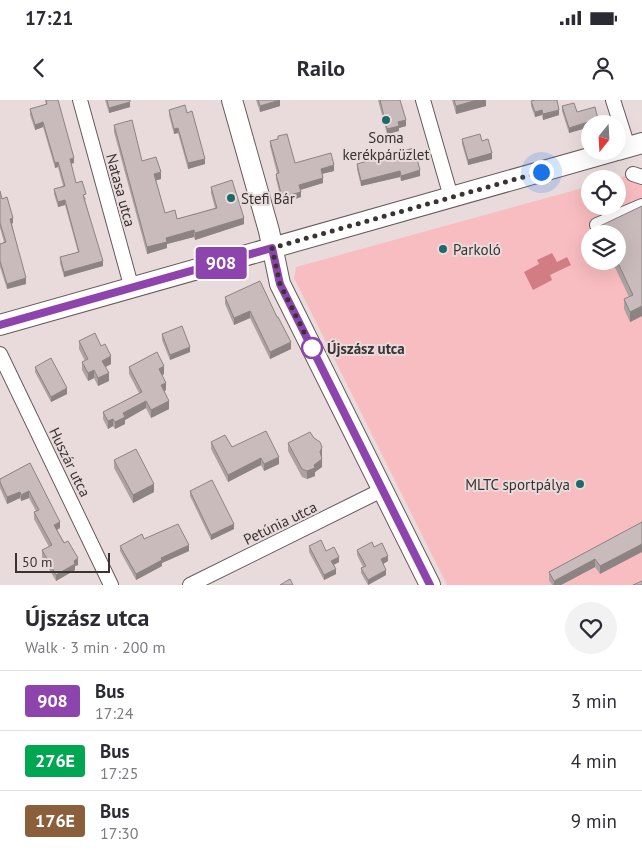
<!DOCTYPE html>
<html lang="en">
<head>
<meta charset="utf-8">
<style>
  :root { --surface:#fff; --page:#f2f2f3; --text:#2b2b33; --muted:#7c7c81; --line:#e1e1e2 }
  body { margin:0; font-family:"PT Sans",sans-serif; background:var(--page); color:var(--text); height:100vh; display:flex; flex-direction:column; font-size:19px; white-space:nowrap }
  * { box-sizing:border-box; margin:0 }
  p { font-size:16px; color:var(--muted) }
  .icon { flex:none; width:28px; height:28px; fill:none; stroke:currentColor; stroke-width:2; stroke-linecap:round; stroke-linejoin:round }
  .map { position:relative; height:485px; overflow:hidden }
  .details { display:flex; flex-direction:column; background:var(--surface); flex:1 }
  .details>* { flex:none }
  .badge { padding:0 10px; border-radius:4px; font-size:18px; line-height:32px }
  .needle { width:32px; rotate:198deg }
  .tools { position:absolute; left:581px; top:15px; display:grid; gap:10px }
  .tools a { display:grid; place-items:center; width:45px; height:45px; border-radius:50%; background:var(--surface); box-shadow:0 5px 20px #0002; font-size:25px }
  .scale { position:absolute; left:15px; bottom:12px; width:95px; box-sizing:border-box; padding-left:5px; border:2px solid #393333; border-top:0; font-size:14px; line-height:18px; white-space:nowrap; color:#393333; -webkit-text-stroke:4px #e9dbdc; paint-order:stroke }
  .you { position:absolute; width:25px; height:25px; margin:-12px; border:4px solid #fff; border-radius:50%; background:#1a73e8; box-shadow:0 0 0 8px #1a73e833 }
  .map>.badge { position:absolute; translate:-50% -50%; box-shadow:0 0 0 2px #fff }
  .round { display:grid; place-items:center; flex:none; width:52px; height:52px; border-radius:26px; background:var(--page) }
  .head { display:flex; align-items:center; justify-content:space-between; height:85px; padding:0 25px }
  h1 { font-size:24px; font-weight:800; line-height:38px }
  ul { padding:0; list-style:none }
  li { display:flex; align-items:center; gap:15px; height:60px; padding:0 25px; border-top:1px solid var(--line) }
  li div { flex:1 }
  li b { display:block; font-size:19px }
  li em { font-style:normal }
  li .badge { min-width:55px; font-weight:700; text-align:center }
  .status { display:flex; justify-content:space-between; align-items:center; height:35px; padding:0 25px; background:var(--surface); direction:ltr }
  .status svg { height:14px; fill:currentColor }
  header { display:flex; justify-content:space-between; align-items:center; height:65px; padding:0 25px; background:var(--surface); font-size:22px; font-weight:800 }
  .map>svg:first-child { display:block }
  .green { fill:#f8bdc0; fill-rule:evenodd }
  .water { fill:#d27c83 }
  .lines { fill:none; stroke-linecap:round; stroke-linejoin:round }
  .street-casing { stroke:#665a5a; stroke-width:16 }
  .secondary-casing { stroke:#665a5a; stroke-width:22 }
  .street { stroke:#fff; stroke-width:14 }
  .secondary { stroke:#fff; stroke-width:20 }
  .wall { fill:#ada1a1 }
  .shaded-wall { fill:#8d8383 }
  .building { fill:#c9bbbb; stroke:#8d8383 }
  .line-casing { stroke:#fff; stroke-width:11 }
  .line { stroke:#8e44ad; stroke-width:8 }
  .walk { stroke:#393333; stroke-width:5; stroke-dasharray:0 9 }
  .poi-dot { fill:#1d6a69; stroke:#e9dbdc; stroke-width:2 }
  .stop-dot { fill:#fff; stroke:#8e44ad; stroke-width:2.5 }
  .labels { text-anchor:middle; dominant-baseline:central; stroke-width:4; stroke-linejoin:round; paint-order:stroke }
  .poi-label { font-size:15px; fill:#393333; stroke:#e9dbdc; text-anchor:start }
  .street-label { font-size:15px; fill:#393333; stroke:#e9dbdc }
  .stop-label { font-size:15px; font-weight:bold; fill:#393333; stroke:#e9dbdc; text-anchor:start }
</style>
</head>
<body>
<div class="status"><b>17:21</b><svg viewBox="0 0 49 12"><path d="M0 12V9h3v3zM5 12V6h3v6zM10 12V3h3v9zM15 12V0h3v12zM26 1h20v11H26zM47 4h2v5h-2z"/></svg></div>
<header><svg class="icon" aria-label="back" viewBox="0 0 24 24"><path d="M15 5l-7 7 7 7"/></svg>Railo<svg class="icon" aria-label="person" viewBox="0 0 24 24"><circle cx="12" cy="8" r="4"/><path d="M4 21q1-7 8-7t8 7"/></svg></header>
<div class="map">
<svg width="642" height="485" viewBox="0 0 642 485">
  <rect width="100%" height="100%" fill="#e9dbdc"/>
  <path class="green" d="M 642,71 L 642,485 L 447,485 L 294,178 L 296,167 L 590,86 L 590,106 L 618,106 L 618,79 L 615,79 ZM 590,134 L 618,134 L 618,161 L 590,161 Z"/>
  <path class="water" d="M 552,153 L 557,162 L 567,157 L 571,165 L 550,175 L 552,180 L 533,190 L 524,172 L 539,164 L 537,160 Z"/>
  <g class="lines">
    <g class="street-casing">
      <path id="street" d="M 80,0 L 132,189
        M 423,0 L 451,97
        M 613,0 L 628,47
        M 633,74 L 642,77
        M 597,125 L 642,106
        M 0,254 L 111,485
        M 190,485 L 384,389"/>
    </g>
    <g class="secondary-casing">
      <path id="secondary" d="M 232,0 L 269,131 L 280,184 L 430,485
        M 618,50 L 642,43
        M 0,225 L 614,51"/>
    </g>
    <use href="#street" class="street"/>
    <use href="#secondary" class="secondary"/>
  </g>
  <path class="wall" d="M 45,0 L 58,0 L 74,63 L 71,64 L 76,83 L 86,99 L 85,100 L 103,166 L 64,177 L 60,163 L 60,157 L 78,152 L 65,105 L 58,107 L 54,94 L 54,89 L 63,86 L 58,67 L 55,68 L 43,27 L 35,30 L 30,15 L 30,9 L 46,5 Z
    M 105,0 L 130,0 L 130,7 L 109,13 Z
    M 256,0 L 280,0 L 280,6 L 260,12 Z
    M 378,0 L 400,0 L 406,26 L 399,28 L 399,31 L 387,34 Z
    M 452,0 L 486,0 L 486,6 L 456,14 Z
    M 531,1 L 559,15 L 543,20 L 542,15 L 535,17 L 531,6 Z
    M 562,6 L 577,12 L 598,24 L 569,33 L 562,11 Z
    M 169,10 L 187,13 L 205,64 L 188,69 L 178,33 L 174,34 L 169,15 Z
    M 114,25 L 142,61 L 161,79 L 156,80 L 165,113 L 177,119 L 215,108 L 211,93 L 211,87 L 244,124 L 195,140 L 194,137 L 167,144 L 167,148 L 147,154 L 114,32 Z
    M 278,36 L 295,63 L 334,71 L 322,74 L 323,83 L 301,90 L 301,97 L 282,103 L 276,79 L 276,74 L 277,73 L 270,46 L 270,41 L 278,39 Z
    M 462,39 L 482,41 L 492,59 L 468,65 L 462,44 Z
    M 357,64 L 420,76 L 401,81 L 400,77 L 361,86 L 357,69 Z
    M 0,91 L 2,99 L 13,123 L 12,124 L 26,184 L 7,189 L 0,167 L 0,144 L 4,142 L 0,128 Z
    M 642,106 L 642,216 L 630,222 L 624,209 L 624,199 L 629,197 L 612,161 L 618,161 L 618,134 L 600,134 L 600,126 Z
    M 225,197 L 277,217 L 291,249 L 270,259 L 250,218 L 234,225 L 225,204 Z
    M 162,234 L 190,252 L 170,260 L 162,240 Z
    M 79,241 L 111,264 L 105,267 L 109,281 L 98,286 L 94,278 L 88,281 L 82,270 L 82,262 L 85,261 L 79,249 Z
    M 35,267 L 67,294 L 51,302 L 35,272 Z
    M 129,267 L 164,274 L 162,275 L 166,290 L 164,291 L 169,309 L 151,318 L 146,308 L 125,320 L 125,324 L 115,329 L 113,326 L 108,329 L 103,319 L 103,312 L 139,293 L 129,274 Z
    M 211,342 L 232,347 L 279,364 L 264,371 L 261,365 L 228,382 L 211,349 Z
    M 288,343 L 322,355 L 322,367 L 315,372 L 315,376 L 307,379 L 302,377 L 288,351 Z
    M 114,360 L 154,392 L 133,403 L 114,368 Z
    M 30,363 L 60,428 L 57,430 L 78,465 L 75,466 L 75,470 L 56,481 L 42,457 L 42,450 L 49,447 L 34,419 L 34,412 L 36,411 L 29,398 L 21,401 L 20,398 L 7,404 L 0,388 L 0,379 Z
    M 190,391 L 234,429 L 211,440 L 190,396 Z
    M 642,422 L 600,474 L 595,467 L 561,485 L 552,485 L 549,480 L 549,472 Z
    M 144,439 L 189,451 L 162,463 L 162,466 L 136,480 L 120,451 L 120,446 Z
    M 309,446 L 326,451 L 339,462 L 334,465 L 336,474 L 324,480 L 309,452 Z
    M 374,447 L 388,461 L 383,464 L 386,475 L 368,485 L 361,473 L 361,468 L 363,467 L 357,455 L 357,450 Z"/>
  <path class="shaded-wall" d="M 280,0 L 280,6 L 260,12 L 260,6 Z
    M 477,0 L 486,0 L 486,6 L 456,14 L 456,6 Z
    M 130,2 L 130,7 L 109,13 L 109,8 Z
    M 542,10 L 542,15 L 535,17 L 535,12 Z
    M 559,10 L 559,15 L 543,20 L 543,14 Z
    M 598,19 L 598,24 L 590,24 L 590,27 L 569,33 L 569,28 Z
    M 406,20 L 406,26 L 399,28 L 399,31 L 387,34 L 387,29 L 398,22 Z
    M 43,22 L 43,27 L 35,30 L 35,25 Z
    M 178,28 L 178,33 L 174,34 L 174,29 Z
    M 492,53 L 492,59 L 468,65 L 468,60 Z
    M 74,58 L 74,63 L 70,64 L 70,59 Z
    M 205,59 L 205,64 L 188,69 L 188,63 Z
    M 58,62 L 58,67 L 55,68 L 55,63 Z
    M 334,65 L 334,71 L 321,74 L 321,69 Z
    M 420,70 L 420,76 L 401,81 L 401,76 Z
    M 400,71 L 400,77 L 361,86 L 361,81 Z
    M 161,72 L 161,79 L 154,81 L 154,74 Z
    M 323,78 L 323,83 L 299,90 L 299,85 Z
    M 301,92 L 301,97 L 282,103 L 282,97 Z
    M 65,100 L 65,105 L 58,107 L 58,102 Z
    M 13,118 L 13,123 L 10,124 L 10,119 Z
    M 244,118 L 244,124 L 195,140 L 195,133 Z
    M 194,130 L 194,137 L 167,144 L 167,148 L 147,154 L 147,147 L 166,138 Z
    M 103,161 L 103,166 L 64,177 L 64,172 Z
    M 26,178 L 26,184 L 7,189 L 7,184 Z
    M 642,206 L 642,216 L 630,222 L 630,212 Z
    M 250,211 L 250,218 L 234,225 L 234,218 Z
    M 291,242 L 291,249 L 270,259 L 270,252 Z
    M 190,247 L 190,252 L 170,260 L 170,255 Z
    M 111,256 L 111,264 L 102,269 L 102,261 Z
    M 164,266 L 164,274 L 159,277 L 159,269 Z
    M 94,270 L 94,278 L 88,281 L 88,273 Z
    M 109,273 L 109,281 L 98,286 L 98,278 Z
    M 166,283 L 166,290 L 161,293 L 161,285 Z
    M 67,288 L 67,294 L 51,302 L 51,297 Z
    M 146,301 L 146,308 L 125,320 L 125,324 L 115,329 L 115,322 L 123,313 Z
    M 169,301 L 169,309 L 151,318 L 151,310 Z
    M 113,319 L 113,326 L 108,329 L 108,321 Z
    M 322,347 L 322,355 L 320,360 L 322,359 L 322,367 L 315,372 L 315,376 L 307,379 L 307,371 L 314,365 Z
    M 279,357 L 279,364 L 264,371 L 264,364 Z
    M 261,358 L 261,365 L 228,382 L 228,375 Z
    M 154,384 L 154,392 L 133,403 L 133,395 Z
    M 29,391 L 29,398 L 21,401 L 21,395 Z
    M 20,392 L 20,398 L 7,404 L 7,397 Z
    M 60,422 L 60,428 L 54,431 L 54,425 Z
    M 234,424 L 234,429 L 211,440 L 211,435 Z
    M 642,444 L 642,452 L 600,474 L 600,466 Z
    M 189,445 L 189,451 L 162,463 L 162,466 L 136,480 L 136,474 L 161,458 Z
    M 388,456 L 388,461 L 381,465 L 381,459 Z
    M 339,457 L 339,462 L 331,466 L 331,461 Z
    M 78,458 L 78,465 L 75,466 L 75,470 L 56,481 L 56,475 L 74,461 Z
    M 595,459 L 595,467 L 561,485 L 554,485 L 554,481 Z
    M 336,469 L 336,474 L 324,480 L 324,475 Z
    M 386,470 L 386,475 L 368,485 L 368,480 Z"/>
  <path class="building" d="M 46,0 L 58,0 L 74,58 L 70,59 L 76,83 L 82,81 L 86,94 L 83,95 L 103,161 L 64,172 L 60,157 L 79,152 L 65,100 L 58,102 L 54,89 L 65,86 L 58,62 L 55,63 L 43,22 L 35,25 L 30,9 L 47,4 Z
    M 107,0 L 130,0 L 130,2 L 109,8 Z
    M 258,0 L 280,0 L 260,6 Z
    M 380,0 L 400,0 L 406,20 L 398,22 L 399,26 L 387,29 Z
    M 454,0 L 477,0 L 456,6 Z
    M 535,0 L 557,0 L 559,10 L 543,14 L 542,10 L 535,12 L 531,1 Z
    M 574,3 L 577,12 L 595,7 L 598,19 L 569,28 L 562,6 Z
    M 185,5 L 187,13 L 192,11 L 205,59 L 188,63 L 178,28 L 174,29 L 169,10 Z
    M 132,20 L 142,61 L 156,57 L 161,72 L 154,74 L 165,113 L 175,110 L 177,119 L 217,108 L 211,87 L 232,80 L 244,118 L 195,133 L 194,130 L 166,138 L 167,142 L 147,147 L 114,25 Z
    M 287,34 L 295,63 L 331,53 L 334,65 L 321,69 L 323,78 L 299,85 L 301,92 L 282,97 L 276,74 L 279,73 L 270,41 L 278,39 L 278,36 Z
    M 480,34 L 482,41 L 488,39 L 492,53 L 468,60 L 462,39 Z
    M 414,48 L 420,70 L 401,76 L 400,71 L 361,81 L 357,64 Z
    M 0,91 L 2,99 L 7,97 L 13,118 L 10,119 L 26,178 L 7,184 L 0,161 L 0,144 L 6,142 L 0,123 Z
    M 642,106 L 642,206 L 630,212 L 624,199 L 633,195 L 617,161 L 618,161 L 618,134 L 604,134 L 600,126 Z
    M 260,181 L 277,217 L 278,217 L 291,242 L 270,252 L 250,211 L 234,218 L 225,197 Z
    M 182,226 L 190,247 L 170,255 L 162,234 Z
    M 95,233 L 101,246 L 105,244 L 111,256 L 102,261 L 109,273 L 98,278 L 94,270 L 88,273 L 82,262 L 88,259 L 79,241 Z
    M 157,252 L 164,266 L 159,269 L 166,283 L 161,285 L 169,301 L 151,310 L 146,301 L 123,313 L 125,317 L 115,322 L 113,319 L 108,321 L 103,312 L 142,292 L 129,267 Z
    M 51,258 L 67,288 L 51,297 L 35,267 Z
    M 266,331 L 279,357 L 264,364 L 261,358 L 228,375 L 211,342 L 225,335 L 232,347 Z
    M 310,332 L 314,338 L 320,342 L 322,347 L 320,352 L 322,359 L 314,365 L 315,368 L 307,371 L 302,369 L 288,343 Z
    M 136,349 L 154,384 L 133,395 L 114,360 Z
    M 30,363 L 60,422 L 54,425 L 64,443 L 68,441 L 78,458 L 74,461 L 75,464 L 56,475 L 42,450 L 52,445 L 34,412 L 39,410 L 29,391 L 21,395 L 20,392 L 7,397 L 0,382 L 0,379 Z
    M 212,380 L 234,424 L 211,435 L 190,391 Z
    M 642,422 L 642,444 L 600,466 L 595,459 L 554,481 L 549,472 Z
    M 178,424 L 189,445 L 161,458 L 162,460 L 136,474 L 120,446 L 142,434 L 144,439 Z
    M 321,440 L 326,451 L 334,447 L 339,457 L 331,461 L 336,469 L 324,475 L 309,446 Z
    M 372,442 L 374,447 L 382,443 L 388,456 L 381,459 L 386,470 L 368,480 L 361,468 L 366,466 L 357,450 Z
    M 290,479 L 293,485 L 280,485 Z
    M 642,481 L 642,485 L 633,485 Z"/>
  <g class="lines">
    <g class="line-casing">
      <path id="line" d="M 0,225 L 272,148 L 280,184 L 430,485"/>
    </g>
    <use href="#line" class="line"/>
    <path class="walk" d="M 312,248 L 280,184 L 272,148 L 541,72"/>
  </g>
  <g class="poi-dot">
    <circle cx="386" cy="20" r="5"/>
    <circle cx="231" cy="98" r="5"/>
    <circle cx="443" cy="149" r="5"/>
    <circle cx="580" cy="384" r="5"/>
  </g>
  <circle class="stop-dot" cx="312" cy="248" r="10"/>
  <g class="labels">
    <g class="poi-label">
      <text x="386" y="37" text-anchor="middle">Soma<tspan x="386" dy="17">kerékpárüzlet</tspan></text>
      <text x="241" y="98">Stefi Bár</text>
      <text x="453" y="149">Parkoló</text>
      <text x="570" y="384" text-anchor="end">MLTC sportpálya</text>
    </g>
    <g class="street-label">
      <text transform="translate(121 90) rotate(75)">Natasa utca</text>
      <text transform="translate(70 362) rotate(64)">Huszár utca</text>
      <text transform="translate(280 423) rotate(-26)">Petúnia utca</text>
    </g>
    <g class="stop-label">
      <text x="327" y="248">Újszász utca</text>
    </g>
  </g>
</svg>
<div class="tools">
<a><svg class="needle" viewBox="-14 -14 28 28"><path d="M0-13l5 13h-10z" fill="#e53935"/><path d="M0 13l5-13h-10z" fill="#7c7c81"/></svg></a>
<a><svg class="icon" aria-label="locate" viewBox="0 0 24 24"><circle cx="12" cy="12" r="6"/><path d="M12 2v4M12 18v4M2 12h4M18 12h4"/></svg></a>
<a><svg class="icon" aria-label="layers" viewBox="0 0 24 24"><path d="M12 4l9 5-9 5-9-5zM3 14l9 5 9-5"/></svg></a>
</div>
<div class="scale">50 m</div>
<div class="you" style="left:541px;top:72px"></div>
<b class="badge" style="left:221px;top:163px;background:#8e44ad;color:#fff">908</b>
</div>
<section class="details">
<div class="head"><div><h1>Újszász utca</h1><p>Walk · 3 min · 200 m</p></div><a class="round"><svg class="icon" aria-label="heart" viewBox="0 0 24 24"><path d="M12 20l-8-8c-3-5 5-10 8-4 3-6 11-1 8 4z"/></svg></a></div>
<ul>
<li><span class="badge" style="background:#8e44ad;color:#fff">908</span><div><b>Bus</b><p>17:24</p></div><em>3 min</em></li>
<li><span class="badge" style="background:#00a651;color:#fff">276E</span><div><b>Bus</b><p>17:25</p></div><em>4 min</em></li>
<li><span class="badge" style="background:#8b5e3c;color:#fff">176E</span><div><b>Bus</b><p>17:30</p></div><em>9 min</em></li>
</ul>
</section>
</body>
</html>
